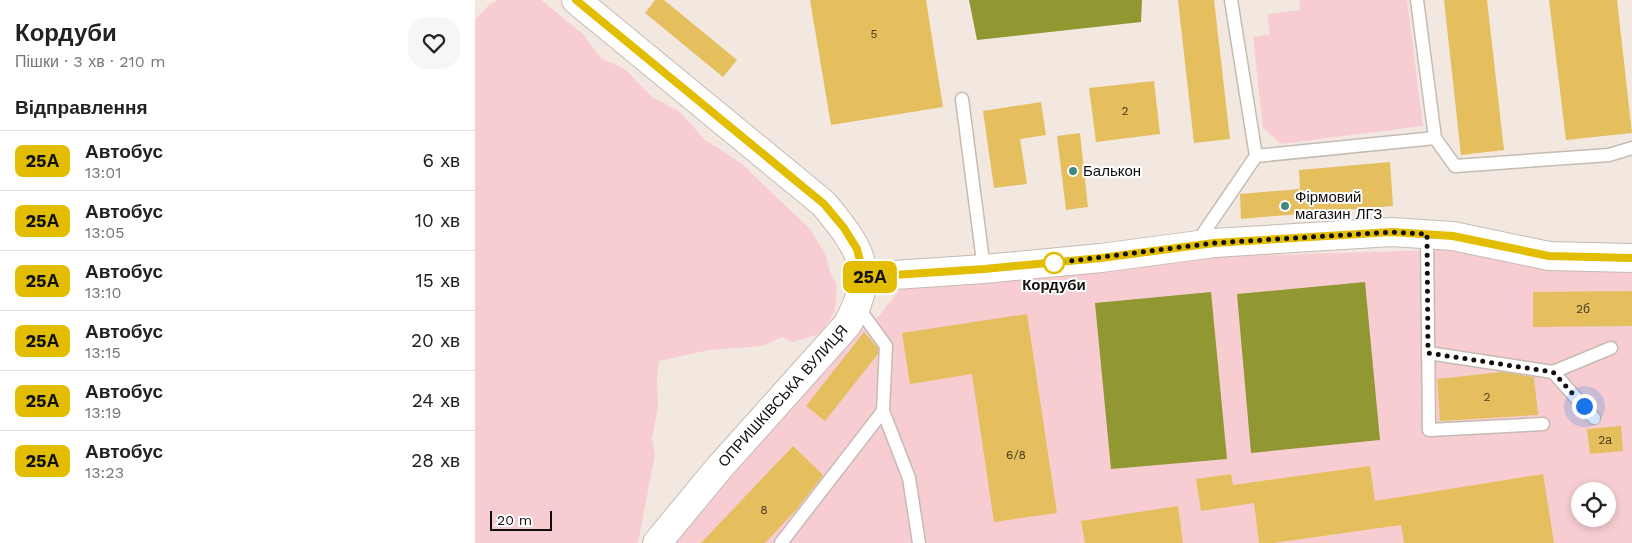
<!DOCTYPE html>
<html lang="uk">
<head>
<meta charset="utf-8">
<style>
  :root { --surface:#fff; --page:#f6f6f6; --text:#222; --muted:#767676; --line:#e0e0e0 }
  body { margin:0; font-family:"Work Sans",sans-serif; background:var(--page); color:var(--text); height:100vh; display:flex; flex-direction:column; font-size:19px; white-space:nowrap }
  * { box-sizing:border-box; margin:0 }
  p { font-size:16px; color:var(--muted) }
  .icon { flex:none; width:28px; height:28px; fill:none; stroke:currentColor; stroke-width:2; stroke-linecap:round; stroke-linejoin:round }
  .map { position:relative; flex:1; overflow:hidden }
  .panel { display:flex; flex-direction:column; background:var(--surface); width:475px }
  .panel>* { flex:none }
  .badge { padding:0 10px; border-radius:8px; font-size:18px; line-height:32px }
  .controls { position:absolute; left:1096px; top:482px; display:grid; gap:10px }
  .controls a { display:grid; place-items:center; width:45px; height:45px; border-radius:50%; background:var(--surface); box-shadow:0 2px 8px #0003; font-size:25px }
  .scale { position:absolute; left:15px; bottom:12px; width:62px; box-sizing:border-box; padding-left:5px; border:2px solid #110e0c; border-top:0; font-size:14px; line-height:18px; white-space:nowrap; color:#110e0c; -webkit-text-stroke:4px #fff; paint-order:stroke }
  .you { position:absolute; width:25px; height:25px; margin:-12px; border:4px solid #fff; border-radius:50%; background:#1a73e8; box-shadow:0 0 0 8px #1a73e833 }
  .map>.badge { position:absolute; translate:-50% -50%; box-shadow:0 0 0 2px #fff }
  h2 { padding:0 15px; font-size:19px; line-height:45px }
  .round { display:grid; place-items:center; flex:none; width:52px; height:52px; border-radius:20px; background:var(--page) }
  .head { display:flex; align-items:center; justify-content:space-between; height:85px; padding:0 15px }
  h1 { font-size:24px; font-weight:800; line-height:38px }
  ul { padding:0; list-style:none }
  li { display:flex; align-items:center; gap:15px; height:60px; padding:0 15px; border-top:1px solid var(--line) }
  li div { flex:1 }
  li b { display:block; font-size:19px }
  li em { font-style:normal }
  li .badge { min-width:55px; font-weight:700; text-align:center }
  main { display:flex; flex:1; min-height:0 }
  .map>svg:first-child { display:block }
  .green { fill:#f7cdd1; fill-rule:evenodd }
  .water { fill:#919731 }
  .building { fill:#e5be5e }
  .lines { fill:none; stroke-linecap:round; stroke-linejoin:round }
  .service-casing { stroke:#c4bbb3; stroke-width:15 }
  .tertiary-casing { stroke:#c4bbb3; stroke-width:30 }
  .secondary-casing { stroke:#c4bbb3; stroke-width:30 }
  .service { stroke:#fff; stroke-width:12 }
  .tertiary { stroke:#fff; stroke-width:28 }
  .secondary { stroke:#fff; stroke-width:28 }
  .line-casing { stroke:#fff; stroke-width:11 }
  .line { stroke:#e3bd00; stroke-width:8 }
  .walk { stroke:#110e0c; stroke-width:5; stroke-dasharray:0 9 }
  .poi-dot { fill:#418882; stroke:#fff; stroke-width:2 }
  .stop-dot { fill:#fff; stroke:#e3bd00; stroke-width:2.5 }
  .labels { text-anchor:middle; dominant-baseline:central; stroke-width:4; stroke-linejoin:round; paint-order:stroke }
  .number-label { font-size:12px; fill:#463a20 }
  .poi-label { font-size:15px; fill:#110e0c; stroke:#fff; text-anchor:start }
  .stop-label { font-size:15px; font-weight:bold; fill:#110e0c; stroke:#fff }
  .street-label { font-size:15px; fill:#110e0c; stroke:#fff }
</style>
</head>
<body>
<main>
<section class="panel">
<div class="head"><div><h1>Кордуби</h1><p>Пішки · 3 хв · 210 m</p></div><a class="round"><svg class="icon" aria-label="heart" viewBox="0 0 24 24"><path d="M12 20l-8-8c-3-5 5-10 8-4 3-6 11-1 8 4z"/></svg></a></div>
<h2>Відправлення</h2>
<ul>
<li><span class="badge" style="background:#e3bd00;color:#111">25А</span><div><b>Автобус</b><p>13:01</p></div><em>6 хв</em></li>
<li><span class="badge" style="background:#e3bd00;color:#111">25А</span><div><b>Автобус</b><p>13:05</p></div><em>10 хв</em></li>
<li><span class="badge" style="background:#e3bd00;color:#111">25А</span><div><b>Автобус</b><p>13:10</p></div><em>15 хв</em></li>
<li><span class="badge" style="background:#e3bd00;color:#111">25А</span><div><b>Автобус</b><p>13:15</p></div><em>20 хв</em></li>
<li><span class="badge" style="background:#e3bd00;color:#111">25А</span><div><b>Автобус</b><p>13:19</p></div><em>24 хв</em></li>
<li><span class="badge" style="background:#e3bd00;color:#111">25А</span><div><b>Автобус</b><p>13:23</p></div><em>28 хв</em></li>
</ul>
</section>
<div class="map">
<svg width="1157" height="543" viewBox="0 0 1157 543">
  <rect width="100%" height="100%" fill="#f2e8e0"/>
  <path class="green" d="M 23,0 L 66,0 L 108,34 L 126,58 L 151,70 L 177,97 L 205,112 L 229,139 L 267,164 L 336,230 L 351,256 L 355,273 L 362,285 L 360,311 L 345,334 L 317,342 L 307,337 L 288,346 L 234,350 L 184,361 L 182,376 L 183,407 L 177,439 L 180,454 L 163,543 L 0,543 L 0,20 L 14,5 Z
    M 824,0 L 932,0 L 948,126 L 806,144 L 788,128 L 778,37 L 795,34 L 792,14 L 825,10 Z
    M 1157,244 L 1157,543 L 197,543 L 295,430 L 386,330 L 405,315 L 428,285 L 698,258 ZM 1105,491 L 1132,491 L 1132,519 L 1105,519 Z"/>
  <path class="water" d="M 494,0 L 667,0 L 666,22 L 502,40 Z
    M 890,282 L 905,440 L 776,453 L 762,294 Z
    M 736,292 L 752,459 L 636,469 L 620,303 Z"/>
  <path class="building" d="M 180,0 L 189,0 L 262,60 L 248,77 L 170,13 Z
    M 335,0 L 451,0 L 468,107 L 356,125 Z
    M 703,0 L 739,0 L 755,139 L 719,143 Z
    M 969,0 L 1012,0 L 1029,150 L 986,155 Z
    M 1074,0 L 1142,0 L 1157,133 L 1091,140 Z
    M 679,81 L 685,134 L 621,142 L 614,88 Z
    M 566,102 L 571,135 L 545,139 L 552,184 L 519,188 L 508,111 Z
    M 605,133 L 613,207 L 591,210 L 582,136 Z
    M 915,162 L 918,206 L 766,219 L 765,194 L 825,189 L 824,170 Z
    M 1157,291 L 1157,326 L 1058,327 L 1058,292 Z
    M 552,314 L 582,513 L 519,522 L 497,374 L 435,384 L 427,333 Z
    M 389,332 L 403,348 L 403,354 L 350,421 L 331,406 Z
    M 1027,372 L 1059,377 L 1063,415 L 965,421 L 962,379 Z
    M 1146,426 L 1148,451 L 1115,454 L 1112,429 Z
    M 318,446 L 348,475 L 322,509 L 290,543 L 226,543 Z
    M 895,466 L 900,501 L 1068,474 L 1079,543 L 929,543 L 926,525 L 798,543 L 784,543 L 779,503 L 726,511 L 721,479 L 756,474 L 758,485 Z
    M 703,506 L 708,543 L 610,543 L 606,521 Z"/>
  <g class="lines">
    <g class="service-casing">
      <path id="service" d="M 942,0 L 960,138
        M 487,99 L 509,269
        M 781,156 L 960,138 L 980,166 L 1134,155 L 1157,148
        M 952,234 L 954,430 L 1068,424
        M 721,244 L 781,156 L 756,0
        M 382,306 L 411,346 L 408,411 L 434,478 L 444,543
        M 953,353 L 1078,372 L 1136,348
        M 1078,372 L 1119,418
        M 306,543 L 408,411"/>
    </g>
    <g class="tertiary-casing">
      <path id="tertiary" d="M 389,277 L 509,269 L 626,258 L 739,243 L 917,232 L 978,236 L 1074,256 L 1157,258"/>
    </g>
    <g class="secondary-casing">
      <path id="secondary" d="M 101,0 L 349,204 C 384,247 403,270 372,325 L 244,468 L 182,543"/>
    </g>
    <use href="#service" class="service"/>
    <use href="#tertiary" class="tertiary"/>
    <use href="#secondary" class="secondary"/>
  </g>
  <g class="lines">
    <g class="line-casing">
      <path id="line" d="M 101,0 L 349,204 L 369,228 L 382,249 L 389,277 L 509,269 L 626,258 L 739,243 L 917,232 L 978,236 L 1074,256 L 1157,258"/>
    </g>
    <use href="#line" class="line"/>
    <path class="walk" d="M 579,263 L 739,243 L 917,232 L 952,234 L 953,353 L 1078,372 L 1109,406"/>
  </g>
  <g class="poi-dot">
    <circle cx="598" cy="171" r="5"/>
    <circle cx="810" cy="206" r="5"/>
  </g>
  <circle class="stop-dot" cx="579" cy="263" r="10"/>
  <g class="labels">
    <g class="number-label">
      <text x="399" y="34">5</text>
      <text x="650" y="111">2</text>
      <text x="1108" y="309">2б</text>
      <text x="1012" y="397">2</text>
      <text x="1130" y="440">2а</text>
      <text x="541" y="455">6/8</text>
      <text x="289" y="510">8</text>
    </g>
    <g class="poi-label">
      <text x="608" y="171">Балькон</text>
      <text x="820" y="197">Фірмовий<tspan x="820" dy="17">магазин ЛГЗ</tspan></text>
    </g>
    <g class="stop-label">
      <text x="579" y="285">Кордуби</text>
    </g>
    <g class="street-label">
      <text transform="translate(308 396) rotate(-48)">ОПРИШКІВСЬКА ВУЛИЦЯ</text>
    </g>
  </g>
</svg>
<div class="controls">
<a><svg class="icon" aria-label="locate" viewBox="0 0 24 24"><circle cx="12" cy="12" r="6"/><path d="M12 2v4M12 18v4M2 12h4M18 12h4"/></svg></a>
</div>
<div class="scale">20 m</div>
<div class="you" style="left:1109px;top:406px"></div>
<b class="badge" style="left:395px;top:277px;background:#e3bd00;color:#111">25А</b>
</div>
</main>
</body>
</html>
